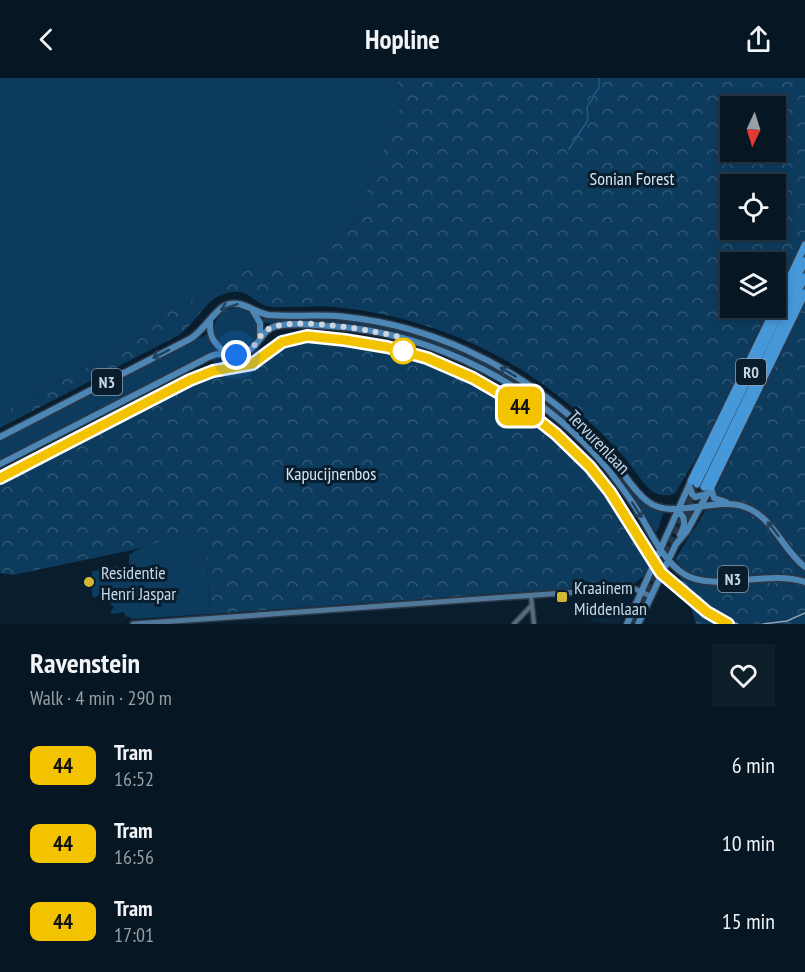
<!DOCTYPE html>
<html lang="en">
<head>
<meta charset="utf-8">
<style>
  :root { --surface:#061622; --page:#0f1f2a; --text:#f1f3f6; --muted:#989fa5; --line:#273540 }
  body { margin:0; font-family:"PT Sans Narrow",sans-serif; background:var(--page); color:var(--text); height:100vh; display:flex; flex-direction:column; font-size:22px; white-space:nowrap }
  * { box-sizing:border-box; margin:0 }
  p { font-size:20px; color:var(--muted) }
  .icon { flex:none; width:33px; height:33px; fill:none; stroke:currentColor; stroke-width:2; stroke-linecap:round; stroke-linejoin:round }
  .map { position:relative; height:546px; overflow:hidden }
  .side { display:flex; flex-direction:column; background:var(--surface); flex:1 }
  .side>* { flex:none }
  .badge { padding:0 12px; border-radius:9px; font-size:21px; line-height:39px }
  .needle { width:39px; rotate:184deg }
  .buttons { position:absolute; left:720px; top:18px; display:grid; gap:12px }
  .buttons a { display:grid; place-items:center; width:66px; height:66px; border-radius:0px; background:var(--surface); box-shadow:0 3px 9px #0003,0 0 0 2px var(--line); font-size:30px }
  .you { position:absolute; width:30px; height:30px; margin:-15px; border:4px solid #fff; border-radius:50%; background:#1a73e8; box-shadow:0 0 0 9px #1a73e833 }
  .map>.badge { position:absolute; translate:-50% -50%; box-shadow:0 0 0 3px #fff }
  .round { display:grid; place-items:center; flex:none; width:63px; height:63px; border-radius:0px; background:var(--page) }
  .headline { display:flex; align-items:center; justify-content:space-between; height:102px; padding:0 30px }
  h1 { font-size:28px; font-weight:800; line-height:45px }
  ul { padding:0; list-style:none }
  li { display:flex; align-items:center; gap:18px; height:78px; padding:0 30px }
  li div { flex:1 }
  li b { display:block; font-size:22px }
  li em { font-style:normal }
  li .badge { min-width:66px; font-weight:700; text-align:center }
  header { display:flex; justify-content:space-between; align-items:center; height:78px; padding:0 30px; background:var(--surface); font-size:27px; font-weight:800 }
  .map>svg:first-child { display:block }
  .built { fill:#0a263b }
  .green { fill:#0d3b5d }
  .forest { fill:url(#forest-crowns); fill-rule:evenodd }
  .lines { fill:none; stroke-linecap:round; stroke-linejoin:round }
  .stream { stroke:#1e5a88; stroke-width:1.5 }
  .highway-tunnel { stroke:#253949; stroke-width:7; stroke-dasharray:7 3.5; stroke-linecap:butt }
  .street-casing { stroke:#2c3543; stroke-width:7 }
  .secondary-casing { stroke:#2c3543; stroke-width:8 }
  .primary-casing { stroke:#2c3543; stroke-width:9 }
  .highway-casing { stroke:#2c3543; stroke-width:10 }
  .street { stroke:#536b80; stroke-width:4 }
  .secondary { stroke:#4f789b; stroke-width:5 }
  .primary { stroke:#4c86b5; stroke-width:6 }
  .highway { stroke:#4798d9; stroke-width:7 }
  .tram { stroke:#91a1ae; stroke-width:1.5 }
  .oneway { stroke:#20425d }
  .line-casing { stroke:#fff; stroke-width:14 }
  .line { stroke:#f3c300; stroke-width:9 }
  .walk { stroke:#cad7e3; stroke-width:6; stroke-dasharray:0 10.8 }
  .stop-dot { fill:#fff; stroke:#f3c300; stroke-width:3 }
  .poi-dot { fill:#d3b635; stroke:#081d2e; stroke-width:2 }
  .labels { text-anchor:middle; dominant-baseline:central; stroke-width:6; stroke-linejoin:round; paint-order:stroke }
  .shield { fill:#081d2e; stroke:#909fad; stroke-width:1.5 }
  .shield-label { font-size:16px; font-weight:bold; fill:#cad7e3 }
  .park-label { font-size:18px; fill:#d3e5f6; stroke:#081d2e }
  .street-label { font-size:18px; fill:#cad7e3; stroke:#081d2e }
  .poi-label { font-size:18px; fill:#cad7e3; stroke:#081d2e; text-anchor:start }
</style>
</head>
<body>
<header><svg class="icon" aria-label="back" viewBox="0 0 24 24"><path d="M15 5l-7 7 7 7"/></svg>Hopline<svg class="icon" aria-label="share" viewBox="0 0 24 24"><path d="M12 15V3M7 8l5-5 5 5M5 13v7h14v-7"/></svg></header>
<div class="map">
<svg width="805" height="546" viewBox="0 0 805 546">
  <defs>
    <pattern id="forest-crowns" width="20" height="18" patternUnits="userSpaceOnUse" patternTransform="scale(1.5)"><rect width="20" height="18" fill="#0d3b5d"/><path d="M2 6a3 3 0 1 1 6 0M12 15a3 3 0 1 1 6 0" fill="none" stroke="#2f5774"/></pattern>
  </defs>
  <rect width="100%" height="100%" fill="#081d2e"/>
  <path class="built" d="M 609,532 L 623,539 L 619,546 L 587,544 Z"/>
  <path class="green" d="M 0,0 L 394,0 L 405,16 L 355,143 L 317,177 L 276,192 L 257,190 L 240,181 L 230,205 L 211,216 L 162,233 L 144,257 L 0,336 Z
    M214 252a22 22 0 1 1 44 0a22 22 0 1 1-44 0Z
    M 264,240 C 387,233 503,275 590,362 C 611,382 637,429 664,433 L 657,454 L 655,454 C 642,432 628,409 610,390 C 596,375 578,362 562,348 C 545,334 529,316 510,304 C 436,257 351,242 265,245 L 263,242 Z
    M 205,257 L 207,257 L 214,271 L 213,274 L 0,383 L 0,363 Z
    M 205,459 L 210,536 L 133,541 L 125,538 L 124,534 L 112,536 L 110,534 L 114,529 L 100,516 L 95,520 L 92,518 L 92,493 L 110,492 L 110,489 L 129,489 L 129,477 C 150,461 179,460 205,459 Z"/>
  <path class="forest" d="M 394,0 L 805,0 L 805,546 L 696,546 L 684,507 L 681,505 L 680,488 L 675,481 L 702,439 L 730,381 L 703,368 L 675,416 C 668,418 660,418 653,414 C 641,405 634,390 624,379 C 604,356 581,335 557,317 C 493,266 417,238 336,229 C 315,227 293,230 272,229 C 252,227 250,206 221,217 C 205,223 195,246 179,257 L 0,350 L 0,336 L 144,257 L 162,233 L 211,216 L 230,205 L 240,181 L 257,184 L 257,190 L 276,192 L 317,177 L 355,143 L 405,16 ZM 730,28 L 776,28 L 776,74 L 730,74 ZM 730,106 L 776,106 L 776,152 L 730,152 ZM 730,184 L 776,184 L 776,230 L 730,230 Z
    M 307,260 C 334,262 362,264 389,271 C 474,291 553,343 607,413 C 624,434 637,459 650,483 L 644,498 L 634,506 L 210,536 L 205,459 L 161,463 L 137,471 L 13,497 L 0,495 L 0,402 L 191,304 L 214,295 L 252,287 L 283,265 Z"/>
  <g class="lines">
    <path class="stream" d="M 594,17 L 599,10 L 599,0
      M 569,71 L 588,42 L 587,29 L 594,18"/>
    <path class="highway-tunnel" d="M 683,450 L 704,409
      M 641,521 L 697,406
      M 635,546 L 650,513"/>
    <g class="street-casing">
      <path id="street" d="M 531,518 L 534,546
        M 514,546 L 532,527"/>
    </g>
    <g class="secondary-casing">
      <path id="secondary" d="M 133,546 L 633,510 L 650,518"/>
    </g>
    <g class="primary-casing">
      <path id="primary" d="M 253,233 L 260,245 L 260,260
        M 210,244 C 209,260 215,266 227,276
        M 0,359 L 190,261 C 204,253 214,232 226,227 C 242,221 254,235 269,237 C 295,239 321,236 346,239 C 430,248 508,285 571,339 C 587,353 602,368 615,385 C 625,397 634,413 647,423 C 671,443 716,418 745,429 C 773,439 782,471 805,489
        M 0,386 L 203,282 C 208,279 214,276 220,276 C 229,275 237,279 246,274 C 260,268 261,252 276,248 C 293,244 313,247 331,248 C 435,255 540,309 607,390 C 617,403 627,416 636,430 C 650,452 662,482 684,496 C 713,515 769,491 805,504
        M 690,410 L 692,416 L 695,419 L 707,416
        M 711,410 L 714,420 L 726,424
        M 677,433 C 687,439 685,448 680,457
        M 627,546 L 691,403
        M 638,546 L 676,466 L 687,453 L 711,409"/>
    </g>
    <g class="highway-casing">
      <path id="highway" d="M 776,229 L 805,167
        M 691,403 L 775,230
        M 697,406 L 805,183
        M 704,409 L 805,199
        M 711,409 L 805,215"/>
    </g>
    <use href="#street" class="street"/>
    <use href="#secondary" class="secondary"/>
    <use href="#primary" class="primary"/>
    <use href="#highway" class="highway"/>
    <path class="tram" d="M 0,397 L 189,300 L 213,291 L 250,284 L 281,262 L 297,257 L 307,256 L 345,259 L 397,269 L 428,278 L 474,298 L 519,324 L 558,355 L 592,388 L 613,412 L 662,493 L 716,538 L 738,546
      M 763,546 L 787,543 L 805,535"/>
  </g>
  <defs><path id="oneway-shaft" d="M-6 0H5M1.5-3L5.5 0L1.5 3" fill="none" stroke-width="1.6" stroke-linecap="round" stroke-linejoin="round" transform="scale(1.5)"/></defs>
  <g class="oneway">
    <use href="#oneway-shaft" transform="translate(229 229) rotate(162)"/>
    <use href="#oneway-shaft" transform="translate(161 276) rotate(153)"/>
    <use href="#oneway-shaft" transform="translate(508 294) rotate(-150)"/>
    <use href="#oneway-shaft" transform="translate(637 432) rotate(57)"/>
    <use href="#oneway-shaft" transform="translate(773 451) rotate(-128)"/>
  </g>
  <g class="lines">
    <g class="line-casing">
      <path id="line" d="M 0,400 L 190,302 L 213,293 L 252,286 L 282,264 L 307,258 L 345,262 L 387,269 L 427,280 L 473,300 L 518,326 L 556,356 L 590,389 L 610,414 L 661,495 L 707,534 L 728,546"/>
    </g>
    <use href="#line" class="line"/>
    <path class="walk" d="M 236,277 C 260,273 254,257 271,250 C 296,238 376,253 404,260 L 403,273"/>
  </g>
  <circle class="stop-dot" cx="403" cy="273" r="12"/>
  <g class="poi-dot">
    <circle cx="89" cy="504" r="6"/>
    <rect x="556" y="513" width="12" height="12" rx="3"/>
  </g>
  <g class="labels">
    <g class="shield">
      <rect x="736" y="281" width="30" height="26" rx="4.5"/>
      <rect x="92" y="291" width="30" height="26" rx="4.5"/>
      <rect x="718" y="488" width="30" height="26" rx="4.5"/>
    </g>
    <g class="shield-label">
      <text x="751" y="294">R0</text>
      <text x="107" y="304">N3</text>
      <text x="733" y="501">N3</text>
    </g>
    <g class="park-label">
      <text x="632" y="100">Sonian Forest</text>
      <text x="331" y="395">Kapucijnenbos</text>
    </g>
    <g class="street-label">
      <text transform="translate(599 364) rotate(46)">Tervurenlaan</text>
    </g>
    <g class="poi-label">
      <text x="101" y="494">Residentie<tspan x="101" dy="21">Henri Jaspar</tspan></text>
      <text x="574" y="509">Kraainem<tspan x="574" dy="21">Middenlaan</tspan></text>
    </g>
  </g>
</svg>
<div class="buttons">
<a><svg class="needle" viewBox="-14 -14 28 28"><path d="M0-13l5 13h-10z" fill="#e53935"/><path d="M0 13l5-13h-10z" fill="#989fa5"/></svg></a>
<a><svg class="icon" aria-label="locate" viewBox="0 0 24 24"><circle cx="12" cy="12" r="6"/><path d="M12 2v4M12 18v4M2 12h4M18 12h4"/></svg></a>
<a><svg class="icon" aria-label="layers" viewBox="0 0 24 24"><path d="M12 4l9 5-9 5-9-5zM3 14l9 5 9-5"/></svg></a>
</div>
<div class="you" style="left:236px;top:277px"></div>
<b class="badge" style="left:520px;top:328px;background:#f3c300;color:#111">44</b>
</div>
<section class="side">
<div class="headline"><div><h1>Ravenstein</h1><p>Walk · 4 min · 290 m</p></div><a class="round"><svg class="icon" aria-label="heart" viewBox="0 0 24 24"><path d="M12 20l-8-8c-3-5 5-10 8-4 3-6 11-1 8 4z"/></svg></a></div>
<ul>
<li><span class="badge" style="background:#f3c300;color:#111">44</span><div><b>Tram</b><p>16:52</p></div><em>6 min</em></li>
<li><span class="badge" style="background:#f3c300;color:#111">44</span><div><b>Tram</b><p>16:56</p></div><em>10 min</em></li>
<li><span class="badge" style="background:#f3c300;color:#111">44</span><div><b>Tram</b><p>17:01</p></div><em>15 min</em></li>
</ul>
</section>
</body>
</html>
